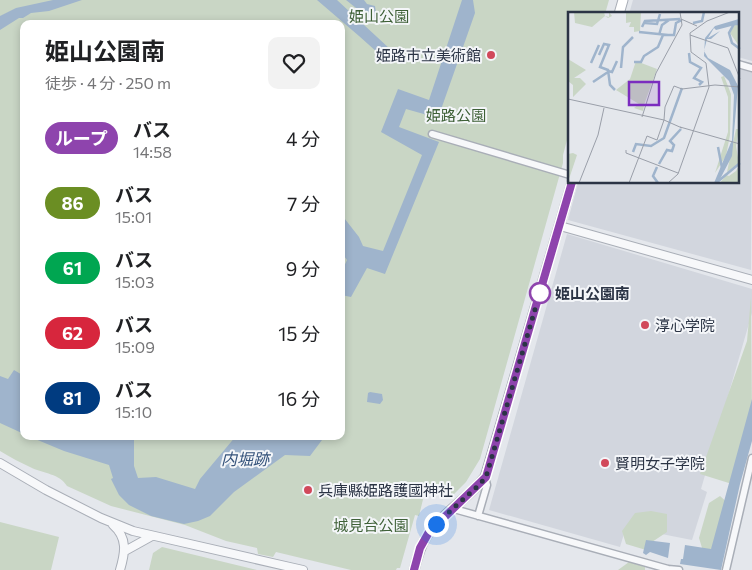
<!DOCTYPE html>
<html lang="ja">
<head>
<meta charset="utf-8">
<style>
  :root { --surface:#fff; --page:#f2f2f2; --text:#202124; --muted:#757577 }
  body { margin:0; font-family:Commissioner,"Noto Sans JP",sans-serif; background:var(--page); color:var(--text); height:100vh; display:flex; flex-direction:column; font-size:19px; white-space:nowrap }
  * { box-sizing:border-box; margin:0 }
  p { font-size:16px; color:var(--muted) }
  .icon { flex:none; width:28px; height:28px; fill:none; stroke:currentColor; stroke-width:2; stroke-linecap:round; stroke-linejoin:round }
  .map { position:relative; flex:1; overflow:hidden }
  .panel { position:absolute; left:20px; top:20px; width:325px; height:420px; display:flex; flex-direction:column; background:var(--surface); border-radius:10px; box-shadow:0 2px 8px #0003 }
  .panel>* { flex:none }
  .badge { padding:0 10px; border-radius:16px; font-size:18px; line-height:32px }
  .you { position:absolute; width:25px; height:25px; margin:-12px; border:4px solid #fff; border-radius:50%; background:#1a73e8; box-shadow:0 0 0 8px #1a73e833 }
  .map>.badge { position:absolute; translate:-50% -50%; box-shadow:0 0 0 2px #fff }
  .round { display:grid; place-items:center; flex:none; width:52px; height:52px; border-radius:10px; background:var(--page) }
  .head { display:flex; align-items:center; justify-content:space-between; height:85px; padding:0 25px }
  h1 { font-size:24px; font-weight:700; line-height:38px }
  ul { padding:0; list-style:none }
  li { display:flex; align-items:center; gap:15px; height:65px; padding:0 25px }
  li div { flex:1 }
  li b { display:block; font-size:19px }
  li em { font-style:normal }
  li .badge { min-width:55px; font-weight:700; text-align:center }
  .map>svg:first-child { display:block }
  .built { fill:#d2d6de }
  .green { fill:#c9d6c5; fill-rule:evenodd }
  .water { fill:#9fb4cc }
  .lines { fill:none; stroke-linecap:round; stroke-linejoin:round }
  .minor-casing { stroke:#a9aeb7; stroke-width:9 }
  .tertiary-casing { stroke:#a9aeb7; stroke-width:10 }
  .secondary-casing { stroke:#a9aeb7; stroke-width:11 }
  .minor { stroke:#f7f8fa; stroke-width:6 }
  .tertiary { stroke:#f7f8fa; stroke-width:8 }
  .secondary { stroke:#fff; stroke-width:9 }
  .line-casing { stroke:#fff; stroke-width:11 }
  .line { stroke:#8e44ad; stroke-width:8 }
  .walk { stroke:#2b3445; stroke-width:5; stroke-dasharray:0 9 }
  .poi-dot { fill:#d1495b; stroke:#f4f6f9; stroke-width:2 }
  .stop-dot { fill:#fff; stroke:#8e44ad; stroke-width:2.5 }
  .labels { text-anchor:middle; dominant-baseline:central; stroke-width:4; stroke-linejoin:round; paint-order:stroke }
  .park-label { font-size:15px; fill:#3f6138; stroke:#f4f6f9 }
  .poi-label { font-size:15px; fill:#2b3445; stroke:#f4f6f9; text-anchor:start }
  .stop-label { font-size:15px; font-weight:bold; fill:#2b3445; stroke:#f4f6f9; text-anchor:start }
  .water-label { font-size:16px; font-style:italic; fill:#34527a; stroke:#f4f6f9 }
  .inset-river { fill:none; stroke:#9fb4cc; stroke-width:2.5 }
  .inset-road { fill:none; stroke:#9a9fa9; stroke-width:1 }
  .view { fill:#7b2cbf; fill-opacity:0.15; stroke:#7b2cbf; stroke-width:2.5 }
  .inset-edge { fill:none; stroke:#2b3445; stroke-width:2.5 }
</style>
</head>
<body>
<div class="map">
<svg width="752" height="570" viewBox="0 0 752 570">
  <rect width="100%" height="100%" fill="#e4e7ec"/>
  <path class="built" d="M 633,0 L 752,0 L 752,61 L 738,57 L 738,14 L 629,14 Z
    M 738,68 L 752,71 L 751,270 L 568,220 L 578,183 L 738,182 Z
    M 567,234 L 752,289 L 752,313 L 701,489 L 707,492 L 692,540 L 626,527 L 620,547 L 489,510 Z"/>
  <path class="green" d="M 0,0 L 609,0 L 605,14 L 570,14 L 570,129 L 563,155 L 563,163 L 480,459 L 466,482 L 454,494 L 426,487 L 419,516 L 415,515 L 400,568 L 397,568 L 396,570 L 351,570 L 276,552 L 273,557 L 258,554 L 257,548 L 226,541 L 185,525 L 111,506 L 67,486 C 60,474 43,473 32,468 C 21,463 10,457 0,451 ZM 24,24 L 341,24 L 341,436 L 24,436 Z
    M 751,297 L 752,420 L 732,484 L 700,474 L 747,341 Z
    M 720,496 L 729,504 L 718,547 L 703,551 L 699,538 L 709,503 Z
    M 651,511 L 667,514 L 667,532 L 649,544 L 646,550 L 626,544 L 622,531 L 635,513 Z
    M 0,522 L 59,537 L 51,570 L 0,570 Z
    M 162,547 L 257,570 L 149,570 L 153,553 Z
    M 629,562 L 645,567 L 645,570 L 618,570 Z"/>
  <path class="water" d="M 53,0 L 82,0 L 49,11 L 31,13 L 23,18 L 19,18 L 0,30 L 0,16 L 16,8 Z
    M 317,0 L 337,0 L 390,49 L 387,61 L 359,36 Z
    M 346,0 L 364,0 L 367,4 L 375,6 L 377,19 L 376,24 Z
    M 462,0 L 473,0 L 475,13 L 438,118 L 406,109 L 399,127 L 439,142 L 385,274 L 367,268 L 351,297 L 341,295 L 341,273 L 347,260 L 341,252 L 341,214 L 359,237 L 363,246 L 383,251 L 422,155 L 381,132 L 398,89 L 429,100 Z
    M 14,370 L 24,376 L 24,434 L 0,423 L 0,376 L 8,379 Z
    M 370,392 L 382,394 L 383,400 L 380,404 L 367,402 L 368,393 Z
    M 752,399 L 752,441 L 740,484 L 721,570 L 680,564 L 681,559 L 683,559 L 685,545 L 711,549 Z
    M 28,436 L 134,436 L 156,438 L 156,440 L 134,440 L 134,466 L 138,478 L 156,477 L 195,489 L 200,479 L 236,436 L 325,436 L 310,456 L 285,455 L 234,492 L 210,516 L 198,521 L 184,524 L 151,516 L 129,505 L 119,495 L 111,479 L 113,478 L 109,465 L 64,451 Z
    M 646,540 L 670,543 L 668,558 L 650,552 L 646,555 L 643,553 Z"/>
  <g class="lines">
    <g class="minor-casing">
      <path id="minor" d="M 738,64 L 752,68
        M 432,134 L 570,175
        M 454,509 L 668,569 L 679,570
        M 478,516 L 487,485 L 485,477
        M 726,570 L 752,458"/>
    </g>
    <g class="tertiary-casing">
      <path id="tertiary" d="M 560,226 L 752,280
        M 0,463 L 46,490 L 101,518 L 133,531 L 303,570
        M 113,525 C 128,538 125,553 120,570
        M 125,551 L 152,536"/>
    </g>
    <g class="secondary-casing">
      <path id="secondary" d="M 619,14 L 623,0
        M 414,570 C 417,560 419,550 424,541 C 438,515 467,500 485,477 L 572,182"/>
    </g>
    <use href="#minor" class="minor"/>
    <use href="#tertiary" class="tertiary"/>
    <use href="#secondary" class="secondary"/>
  </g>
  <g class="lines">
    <g class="line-casing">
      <path id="line" d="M 414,570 L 420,548 L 429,532 L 486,477 L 572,182"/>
    </g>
    <use href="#line" class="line"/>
    <path class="walk" d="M 436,524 L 479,485 L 486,477 L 541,289 L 540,293"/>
  </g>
  <g class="poi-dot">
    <circle cx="491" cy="55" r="5"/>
    <circle cx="645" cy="325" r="5"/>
    <circle cx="605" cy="463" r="5"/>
    <circle cx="308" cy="490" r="5"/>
  </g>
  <circle class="stop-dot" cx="540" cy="293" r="10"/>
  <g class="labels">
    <g class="park-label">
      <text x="379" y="16">姫山公園</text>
      <text x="456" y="115">姫路公園</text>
      <text x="371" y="525">城見台公園</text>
    </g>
    <g class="poi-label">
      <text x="481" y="55" text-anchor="end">姫路市立美術館</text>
      <text x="655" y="325">淳心学院</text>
      <text x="615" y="463">賢明女子学院</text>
      <text x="318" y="490">兵庫縣姫路護國神社</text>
    </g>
    <g class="stop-label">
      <text x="555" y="293">姫山公園南</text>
    </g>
    <g class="water-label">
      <text x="245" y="458">内堀跡</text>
    </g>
  </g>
  <g transform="translate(568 12)">
    <rect width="171" height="171" fill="#e4e7ec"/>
    <path d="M 36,0 L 37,4 L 41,5 L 41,0 L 44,4 L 40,6 L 37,4 L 24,15 L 7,11 L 6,0 ZM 58,0 L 73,0 L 72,19 L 66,20 L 66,15 L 61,15 L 63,10 L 58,11 ZM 171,11 L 171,34 L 162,21 L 167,12 ZM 0,47 L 18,58 L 6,66 L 12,66 L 18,72 L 5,85 L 5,73 L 0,69 ZM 68,49 L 89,57 L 76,93 L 72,92 L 76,94 L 75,99 L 66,96 L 71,92 L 48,78 L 62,67 ZM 156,64 L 163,82 L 162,123 L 158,144 L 147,161 L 160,120 L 160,85 L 153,65 ZM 168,117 L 171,117 L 168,134 L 171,151 L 159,160 ZM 5,141 L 9,143 L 1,167 L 3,171 L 0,171 L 0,142 ZM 171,153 L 170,171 L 152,171 L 158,163 L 161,164 L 168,159 Z" fill="#c9d6c5"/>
    <path d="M 171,7 L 171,12 L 148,18 L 146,16 L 140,26 L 152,19 L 143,27 L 139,27 L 136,39 L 140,46 L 162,58 L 170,74 L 164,144 L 151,169 L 146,171 L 164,128 L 166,83 L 161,69 L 136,44 L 137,26 L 147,14 Z" fill="#9fb4cc"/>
    <path class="inset-river" d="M 77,11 L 89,12 L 92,2M 125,11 L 134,9 L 136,0M 172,12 L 166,12 L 161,21 L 164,31 L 172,37M 74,15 L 77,9 L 112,7M 71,20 L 100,23M 91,23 L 94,13 L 101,8M 121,41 L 122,50 L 133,56 L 126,66 L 134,70 L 131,73M 31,43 L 36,32 L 41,33 L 32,55 L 40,58 L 42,73 L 47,78M 66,50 L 73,50 L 76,44 L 90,35 L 95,23 L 106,23 L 108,11 L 114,8M 23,51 L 31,33M 53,56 L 55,35 L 65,25M 155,58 L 168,73M 40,59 L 44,60 L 49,49M 25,70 L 40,60M 150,135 L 154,156M 65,140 L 68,132 L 83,134 L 96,126 L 114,76M 159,150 L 164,132M 91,152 L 99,138 L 104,139 L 106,133 L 102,129 L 113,117M 89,155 L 85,164 L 90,171M 148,171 L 172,151"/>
    <path class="inset-road" d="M 113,7 L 129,14M 122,23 L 160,36 L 172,67M 0,87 L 96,108 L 114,116M 74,105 L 88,61 L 114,13 L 112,0M 96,108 L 97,95 L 106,74 L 114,77 L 147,73 L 172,75M 112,115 L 172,132M 125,120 L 141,75 L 138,51 L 123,40 L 122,21 L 139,9 L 162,0M 58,138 L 58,141 L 110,161M 11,171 L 30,123 L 36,96M 61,171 L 79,124 L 89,128 L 96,108M 100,171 L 110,162 L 125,120"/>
    <path class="view" d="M 61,70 L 91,70 L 91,93 L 61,93 Z"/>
    <rect width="171" height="171" class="inset-edge"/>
  </g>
</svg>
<div class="you" style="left:436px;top:524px"></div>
<section class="panel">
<div class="head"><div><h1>姫山公園南</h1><p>徒歩 · 4 分 · 250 m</p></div><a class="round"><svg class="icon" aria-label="heart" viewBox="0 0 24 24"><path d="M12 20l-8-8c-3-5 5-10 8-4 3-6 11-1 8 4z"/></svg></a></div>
<ul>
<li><span class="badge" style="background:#8e44ad;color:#fff">ループ</span><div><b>バス</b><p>14:58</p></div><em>4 分</em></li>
<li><span class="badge" style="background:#6b8e23;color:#fff">86</span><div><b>バス</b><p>15:01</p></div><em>7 分</em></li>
<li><span class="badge" style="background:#00a651;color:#fff">61</span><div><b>バス</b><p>15:03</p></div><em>9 分</em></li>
<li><span class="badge" style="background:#d7263d;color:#fff">62</span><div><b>バス</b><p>15:09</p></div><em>15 分</em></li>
<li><span class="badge" style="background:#003b80;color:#fff">81</span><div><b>バス</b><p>15:10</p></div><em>16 分</em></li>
</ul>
</section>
</div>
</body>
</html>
